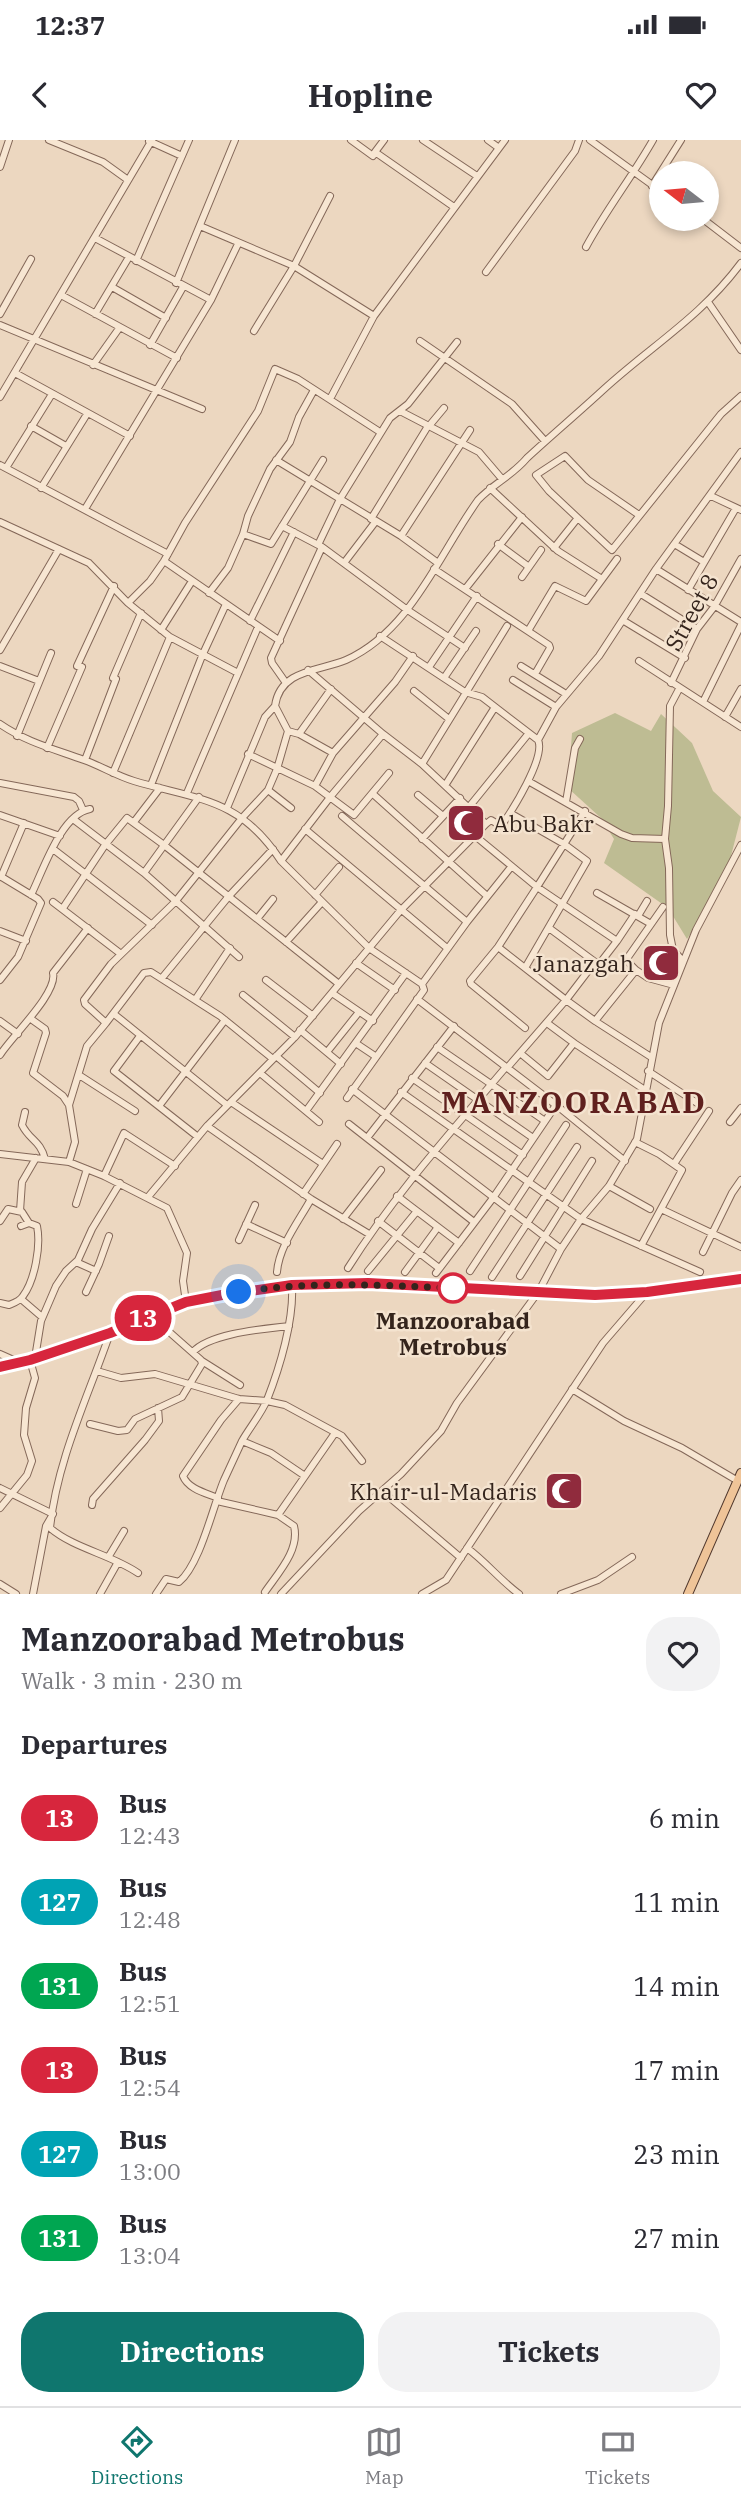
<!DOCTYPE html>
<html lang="en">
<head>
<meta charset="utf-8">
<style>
  :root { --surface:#fff; --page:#f2f2f3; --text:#2b2b33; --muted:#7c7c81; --line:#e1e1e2; --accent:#0f766e }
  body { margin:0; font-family:"IBM Plex Serif",serif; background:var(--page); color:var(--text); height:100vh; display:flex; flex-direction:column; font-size:26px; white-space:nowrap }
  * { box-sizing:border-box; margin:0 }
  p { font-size:23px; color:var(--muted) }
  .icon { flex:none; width:38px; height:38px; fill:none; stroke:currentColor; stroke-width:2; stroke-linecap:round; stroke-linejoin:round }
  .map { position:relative; height:1454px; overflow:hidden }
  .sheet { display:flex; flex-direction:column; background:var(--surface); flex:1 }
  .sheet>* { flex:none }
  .badge { padding:0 14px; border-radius:23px; font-size:24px; line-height:46px }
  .needle { width:46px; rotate:286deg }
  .fabs { position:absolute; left:649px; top:21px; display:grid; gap:14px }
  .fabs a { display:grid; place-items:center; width:70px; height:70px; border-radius:50%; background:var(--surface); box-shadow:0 4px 10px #0003; font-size:35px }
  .you { position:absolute; width:35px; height:35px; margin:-18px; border:5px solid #fff; border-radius:50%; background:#1a73e8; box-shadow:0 0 0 10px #1a73e833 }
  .map>.badge { position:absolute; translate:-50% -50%; box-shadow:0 0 0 4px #fff }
  h2 { padding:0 21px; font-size:26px; line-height:63px }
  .round { display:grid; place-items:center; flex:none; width:74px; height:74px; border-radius:28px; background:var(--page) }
  .headline { display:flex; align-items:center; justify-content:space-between; height:119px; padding:0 21px }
  h1 { font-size:33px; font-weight:700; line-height:52px }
  .button { display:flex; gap:14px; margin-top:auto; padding:14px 21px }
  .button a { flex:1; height:80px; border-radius:28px; background:var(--accent); color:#fff; font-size:28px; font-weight:700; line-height:80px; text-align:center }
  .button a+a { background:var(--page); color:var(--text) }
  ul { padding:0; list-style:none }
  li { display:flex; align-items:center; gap:21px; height:84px; padding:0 21px }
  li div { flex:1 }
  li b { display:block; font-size:26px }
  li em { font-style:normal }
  li .badge { min-width:77px; font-weight:700; text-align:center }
  .status { display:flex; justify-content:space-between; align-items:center; height:49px; padding:0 35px; background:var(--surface); direction:ltr }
  .status svg { height:19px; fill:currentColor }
  header { display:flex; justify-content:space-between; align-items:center; height:91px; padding:0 21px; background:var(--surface); font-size:32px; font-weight:700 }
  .dock { display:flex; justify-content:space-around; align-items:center; height:98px; border-top:2px solid var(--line); background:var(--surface); font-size:19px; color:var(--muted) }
  .dock a { display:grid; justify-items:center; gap:4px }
  .dock .on { color:var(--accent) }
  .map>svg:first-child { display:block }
  .cemetery { fill:#bebc93 }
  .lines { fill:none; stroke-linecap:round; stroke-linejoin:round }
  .minor-casing { stroke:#846859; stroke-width:8 }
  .major-casing { stroke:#51382d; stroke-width:10 }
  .minor { stroke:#f7e6d2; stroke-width:6 }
  .major { stroke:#efc498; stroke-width:8 }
  .line-casing { stroke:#fff; stroke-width:16 }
  .line { stroke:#d7263d; stroke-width:10 }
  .walk { stroke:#34241c; stroke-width:7; stroke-dasharray:0 12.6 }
  .stop-dot { fill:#fff; stroke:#d7263d; stroke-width:3.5 }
  .labels { text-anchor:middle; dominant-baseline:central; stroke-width:5; stroke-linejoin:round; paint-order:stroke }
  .street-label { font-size:23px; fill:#34241c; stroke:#f4e3cf }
  .poi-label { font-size:23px; fill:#34241c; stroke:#f4e3cf; text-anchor:end }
  .stop-label { font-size:23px; font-weight:bold; fill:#34241c; stroke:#f4e3cf }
  .district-label { font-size:30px; font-weight:bold; letter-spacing:2px; fill:#5f201e; stroke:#f4e3cf }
</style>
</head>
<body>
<div class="status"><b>12:37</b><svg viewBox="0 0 49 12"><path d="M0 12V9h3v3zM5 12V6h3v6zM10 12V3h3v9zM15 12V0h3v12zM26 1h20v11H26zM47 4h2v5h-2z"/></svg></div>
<header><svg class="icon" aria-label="back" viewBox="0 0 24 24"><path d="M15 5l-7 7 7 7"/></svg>Hopline<svg class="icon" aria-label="heart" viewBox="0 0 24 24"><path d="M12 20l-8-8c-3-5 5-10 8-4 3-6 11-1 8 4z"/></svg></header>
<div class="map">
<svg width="741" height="1454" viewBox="0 0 741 1454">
  <rect width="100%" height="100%" fill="#ecd7c0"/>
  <path class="cemetery" d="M 615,573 L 651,591 L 661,574 L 692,603 L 713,651 L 741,677 L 724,743 L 687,799 L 668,768 L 604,723 L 614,699 L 601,678 L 568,648 L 572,593 Z"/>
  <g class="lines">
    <g class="minor-casing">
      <path id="minor" d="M 49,0 L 103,22 L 128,40
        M 351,0 L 373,16 L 375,12 L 454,67
        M 423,0 L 477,36
        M 488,0 L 499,8
        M 590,0 L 662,52
        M 149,1 L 182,16
        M 375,12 L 384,0
        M 0,27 L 9,0
        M 652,46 L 681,0
        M 703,79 L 741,108
        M 200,86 L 294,126 L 374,176
        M 95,98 L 211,160
        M 586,107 C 606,70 632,37 653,0
        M 136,121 L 189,0
        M 486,132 L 575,11 L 579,0
        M 176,143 L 235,0
        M 112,147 L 166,178
        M 61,155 L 177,218
        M 708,162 L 741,210
        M 0,174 L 31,119
        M 95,174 L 129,117
        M 0,185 L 202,269
        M 254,191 L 294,126 L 330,56
        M 420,201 L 512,264 L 545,301
        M 150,205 L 183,147
        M 93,225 L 120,187
        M 15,233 L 130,296
        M 0,257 L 152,0
        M 330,259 L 374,176 L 505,0
        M 400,271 L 479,312 L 502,339
        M 31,286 L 66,306
        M 429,286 L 444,268
        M 276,320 L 401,396 L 438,423
        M 0,325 L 168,414
        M 6,328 L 52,254
        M 41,348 L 87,274
        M 490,348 L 558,411 L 602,439
        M 711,356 L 741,370
        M 85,369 L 211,160 L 238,104
        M 639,375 L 588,340 L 565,316 L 536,335 L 549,351 L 612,410 L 721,274 L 741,256
        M 371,379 L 428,286
        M 0,382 L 89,423 L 128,463 L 170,497 L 238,533
        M 282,386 L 322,407 L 406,469 L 465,508
        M 243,394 L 271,404 L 323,320
        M 401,396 L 470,290
        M 498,404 L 529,427
        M 318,405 L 340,359 L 390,278 L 408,264 L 457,202
        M 676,405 L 704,422
        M 554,408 L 577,379
        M 164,421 L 280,501
        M 344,423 L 376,381
        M 434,429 L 549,505 L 550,508 L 535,534
        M 656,429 L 741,482
        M 522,437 L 541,410
        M 466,448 L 522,377
        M 688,450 L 736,368
        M 209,453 L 228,428 L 243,394 L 248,376 L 270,329 L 290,302 L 299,277 L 314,250
        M 641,454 L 697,489
        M 128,463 L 150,441 L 164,421 L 185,383 L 258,271 L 275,229 L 298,239 L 380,292
        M 250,481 L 294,392
        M 624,481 L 685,518
        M 161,490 L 192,441
        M 528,491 L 555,446 L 586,461 L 617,419
        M 380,496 L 465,552 L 482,557 L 538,600
        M 0,510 L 59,409
        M 639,521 L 741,587
        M 0,526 L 39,541
        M 521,526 L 566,554
        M 429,527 L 477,456
        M 444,538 L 476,491
        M 513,540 L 556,567
        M 286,543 L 272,523 L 271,518 L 322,407
        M 671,543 L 697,489 L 714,467 L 741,419
        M 679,549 L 670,566 L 668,666 L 665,699 L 669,728 L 670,795 L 673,810 L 683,821
        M 414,551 L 449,579
        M 703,562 L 741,485
        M 725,577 L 741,549
        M 0,584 C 26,602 54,609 84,620 C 101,626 117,636 134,641 C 199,660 240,658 281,721 L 369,808 L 422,844 L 424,850 L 347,958
        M 288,591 L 299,594 L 333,613
        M 299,594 L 331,549
        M 17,596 L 51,513
        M 47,608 L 82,527 L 77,526 L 114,446
        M 248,614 L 315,646 L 354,675 L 389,633
        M 85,620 L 116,539 L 113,538 L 141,473
        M 422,624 L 507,486
        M 113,633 L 170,497
        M 528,641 L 621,694 L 632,698 L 665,699
        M 0,643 L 74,657 L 79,661 L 83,670
        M 446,644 L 495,567
        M 151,645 L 202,516 L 226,464
        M 315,646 L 333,613 L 395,542 L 413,516
        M 268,650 L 291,668
        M 187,653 L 258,487
        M 373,654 L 487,756
        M 418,655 L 443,676
        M 566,662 L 575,608 L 580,599
        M 469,667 L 529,593
        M 227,668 L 265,577 L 275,566
        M 510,673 L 564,704 L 587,721 L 525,828
        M 0,675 L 60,696
        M 342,676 L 467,782
        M 73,679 L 144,733 L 239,817
        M 134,682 L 160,648
        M 486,684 L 491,680 L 501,686 C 512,671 546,617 538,600 L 556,567 L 599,516 L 656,429 L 741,312
        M 305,689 L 447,808
        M 474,695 L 537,747 L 585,671
        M 422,699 L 460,658
        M 53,709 L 152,785
        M 281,721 L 331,656 L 383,594
        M 144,733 L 199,657
        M 0,736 L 38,759 L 41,763 L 18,817 L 0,840
        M 1,737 L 24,683
        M 597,753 L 651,784
        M 31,755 C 43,731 61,674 90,669
        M 315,755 L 339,727
        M 53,762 L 121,814
        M 63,768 L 105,705 L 127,678 L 164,705 L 339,844
        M 638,776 L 647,761
        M 257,779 L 273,759
        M 549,788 L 595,822 L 566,860 L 595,881 L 636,830 L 648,838 L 674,845
        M 0,791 L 26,801
        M 286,802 L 322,762
        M 498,807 L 566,860 L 507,928
        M 595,822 L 600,823 L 617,801
        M 356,823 L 395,850
        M 636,830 L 626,820 L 663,767
        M 162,838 L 229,756 L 273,709
        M 266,840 L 313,876
        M 422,844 L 467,782 L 511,727
        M 332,853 L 373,881
        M 243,855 L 295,897
        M 417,859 L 556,965 L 625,1021
        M 195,860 L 230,808
        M 114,874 L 227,965
        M 31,879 L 45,889 L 46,893 L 33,933 L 63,956 L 69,965
        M 0,881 L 18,894
        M 595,881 L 651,917
        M 106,883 L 144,833 L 151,832 L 220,876 L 273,919
        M 525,888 L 471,844 L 470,841 L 498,807 L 537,747 L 617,801 L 635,774
        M 300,890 L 341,924
        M 140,896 L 114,931 L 198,997
        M 574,903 L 645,950
        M 357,904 L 375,916
        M 437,907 L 545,981
        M 327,912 L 359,872
        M 520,913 L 548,936 L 574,903 L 547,883
        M 0,915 C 11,897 58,853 53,833 L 88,788
        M 276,916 L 320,953
        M 425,923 L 533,998
        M 648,931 L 697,963
        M 260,933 L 319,982
        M 79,935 L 135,971
        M 412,938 L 523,1015
        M 352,949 L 561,1109
        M 401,952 L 581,1079 L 700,1132
        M 231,962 L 323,1024
        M 159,966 L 225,880
        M 306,971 L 406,833
        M 25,972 L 22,985 C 30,1001 40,1000 45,1019
        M 730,982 L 741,968
        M 349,984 L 474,1082
        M 207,986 L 311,1059 L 369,1094
        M 367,998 L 454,886
        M 635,1002 L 659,1014 L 682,1030 L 641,1106
        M 0,1014 L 69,1022 L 104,1036 L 167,1068 L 187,1113 L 183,1141 L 186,1162
        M 69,1022 L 75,1002 L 69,965 L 87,906 L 106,883 L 85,864 L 84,860 L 111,824 L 175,762 L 242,678 L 268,650 L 277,629 L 288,591 L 275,566 C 280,529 320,531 346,520 C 411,491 439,414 478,360 C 493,344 513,335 527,318 C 552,295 578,273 603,250 C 651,206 701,177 741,123
        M 674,1024 L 709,971
        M 104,1036 L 124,993 L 175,1026
        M 609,1046 L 650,1069
        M 303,1054 L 337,1004
        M 397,1056 L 459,1103
        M 148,1057 L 207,986 L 295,897 L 400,771 L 486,684 L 422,624 L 383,594 L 308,530
        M 76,1064 L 87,1029
        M 661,1069 L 741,1107
        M 20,1071 L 22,1042 L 36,1018
        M 343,1079 L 381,1030
        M 0,1081 L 8,1069 L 22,1072 L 29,1083
        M 378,1081 L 439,1128
        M 246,1084 L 287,1103
        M 239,1100 L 255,1065
        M 703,1112 L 732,1053 L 741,1040
        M 76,1122 L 96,1131
        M 348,1128 C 394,1055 451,992 506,927
        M 368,1131 L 417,1071
        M 470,1131 L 566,985
        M 277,1132 C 279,1106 299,1081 311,1059
        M 405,1132 L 438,1087
        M 436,1133 L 493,1058 L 556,965
        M 520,1136 L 592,1021
        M 492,1137 L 577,1007
        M 86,1152 L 99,1124 L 109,1096
        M 21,1159 L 42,1177
        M 0,1163 L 9,1165 C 14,1163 20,1161 23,1156 C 35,1140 41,1105 37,1086 L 29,1083 L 21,1086
        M 110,1193 C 88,1257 57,1320 50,1388 C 75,1409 110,1414 138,1433
        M 193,1212 C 210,1193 264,1189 289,1186
        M 0,1214 L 18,1222
        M 35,1218 L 41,1181 L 56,1146 L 66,1131 L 78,1120 L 92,1089 L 120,1043
        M 202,1221 L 240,1245
        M 97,1231 L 121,1238 L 155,1234 L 239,1259 L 267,1261 L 285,1265 L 342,1296 L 362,1321
        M 572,1249 L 624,1281 L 682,1308 L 738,1341
        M 90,1284 L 118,1291 L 127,1290 L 135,1279 L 182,1257 L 202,1224 L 201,1220 L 150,1175
        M 242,1301 L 271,1313 L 305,1336
        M 0,1348 L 53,1374 L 46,1386 L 33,1454
        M 382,1351 L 461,1418
        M 218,1358 C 206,1353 188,1349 183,1336 L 221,1280 L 239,1259
        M 217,1361 L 278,1375 L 294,1386 C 300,1410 278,1433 265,1452
        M 92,1365 L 93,1359 L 145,1300 L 159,1281 L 158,1268
        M 0,1368 L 27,1335 L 32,1321 L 24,1295 L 26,1268 L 35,1238 L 30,1220
        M 278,1375 L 335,1293
        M 467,1408 C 486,1422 500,1440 519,1454
        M 109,1416 L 124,1391
        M 0,1444 L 16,1454
        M 100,1454 L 118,1422
        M 156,1454 L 166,1439 L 179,1442 C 200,1425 213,1366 224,1340 C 230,1327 236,1314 242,1301 C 250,1287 261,1274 267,1260 C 280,1227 294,1180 292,1145
        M 281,1454 L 359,1371 L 401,1334 L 441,1291 L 457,1263 L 539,1151 L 561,1109 L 581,1079 L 609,1046 L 637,999 L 659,883 L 696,790 L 741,705
        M 422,1454 L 446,1440 L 603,1203 L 647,1152
        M 561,1454 L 598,1440 L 632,1417"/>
    </g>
    <g class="major-casing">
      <path id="major" d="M 0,1227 L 30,1220 L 110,1193 L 186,1162 L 256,1149 L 292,1145 L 368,1143 L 595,1155 L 647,1152 L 741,1139
        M 688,1454 L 741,1333"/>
    </g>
    <use href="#minor" class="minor"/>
    <use href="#major" class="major"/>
  </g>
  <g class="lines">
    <g class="line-casing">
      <path id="line" d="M 0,1227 L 30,1220 L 110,1193 L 186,1162 L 222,1155 L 292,1145 L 368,1143 L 595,1155 L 647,1152 L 741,1139"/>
    </g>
    <use href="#line" class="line"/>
    <path class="walk" d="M 239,1152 C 313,1141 379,1145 453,1148"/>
  </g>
  <defs>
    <g id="mosque-square" transform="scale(2.0125)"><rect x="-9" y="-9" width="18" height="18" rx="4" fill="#902b3d" stroke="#f4e3cf"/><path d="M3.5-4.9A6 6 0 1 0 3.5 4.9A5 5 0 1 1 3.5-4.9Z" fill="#fff"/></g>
  </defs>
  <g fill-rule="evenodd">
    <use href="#mosque-square" x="466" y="683"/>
    <use href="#mosque-square" x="661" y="823"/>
    <use href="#mosque-square" x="564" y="1351"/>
  </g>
  <circle class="stop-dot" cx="453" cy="1148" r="14"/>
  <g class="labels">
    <g class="street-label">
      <text transform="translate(691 472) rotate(-61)">Street 8</text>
    </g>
    <g class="poi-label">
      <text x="493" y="683" text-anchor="start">Abu Bakr</text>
      <text x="634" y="823">Janazgah</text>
      <text x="537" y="1351">Khair-ul-Madaris</text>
    </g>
    <g class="stop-label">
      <text x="453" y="1180">Manzoorabad<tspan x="453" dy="26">Metrobus</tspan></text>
    </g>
    <g class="district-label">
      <text x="574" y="961">MANZOORABAD</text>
    </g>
  </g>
</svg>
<div class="fabs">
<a><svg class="needle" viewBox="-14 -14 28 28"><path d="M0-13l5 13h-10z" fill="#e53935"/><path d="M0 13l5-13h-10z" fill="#7c7c81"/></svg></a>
</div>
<div class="you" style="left:239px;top:1152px"></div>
<b class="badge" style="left:143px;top:1178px;background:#d7263d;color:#fff">13</b>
</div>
<section class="sheet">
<div class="headline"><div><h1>Manzoorabad Metrobus</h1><p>Walk · 3 min · 230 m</p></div><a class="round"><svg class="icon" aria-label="heart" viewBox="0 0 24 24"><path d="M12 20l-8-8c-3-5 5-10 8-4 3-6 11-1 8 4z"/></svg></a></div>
<h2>Departures</h2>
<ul>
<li><span class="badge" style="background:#d7263d;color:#fff">13</span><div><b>Bus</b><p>12:43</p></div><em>6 min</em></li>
<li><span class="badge" style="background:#00a3b4;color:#fff">127</span><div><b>Bus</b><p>12:48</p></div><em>11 min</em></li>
<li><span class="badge" style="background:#00a651;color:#fff">131</span><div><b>Bus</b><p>12:51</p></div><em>14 min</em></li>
<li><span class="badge" style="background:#d7263d;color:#fff">13</span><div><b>Bus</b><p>12:54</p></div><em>17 min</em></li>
<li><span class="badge" style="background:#00a3b4;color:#fff">127</span><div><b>Bus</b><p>13:00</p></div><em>23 min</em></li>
<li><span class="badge" style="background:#00a651;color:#fff">131</span><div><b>Bus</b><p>13:04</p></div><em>27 min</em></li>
</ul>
<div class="button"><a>Directions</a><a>Tickets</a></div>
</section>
<nav class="dock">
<a class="on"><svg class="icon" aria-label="directions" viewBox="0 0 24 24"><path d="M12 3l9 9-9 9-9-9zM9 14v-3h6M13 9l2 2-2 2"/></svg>Directions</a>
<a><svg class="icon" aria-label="map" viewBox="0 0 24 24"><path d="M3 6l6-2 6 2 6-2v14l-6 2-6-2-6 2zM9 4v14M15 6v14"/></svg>Map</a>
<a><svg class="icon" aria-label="tickets" viewBox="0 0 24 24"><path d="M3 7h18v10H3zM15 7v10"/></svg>Tickets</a>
</nav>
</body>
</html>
